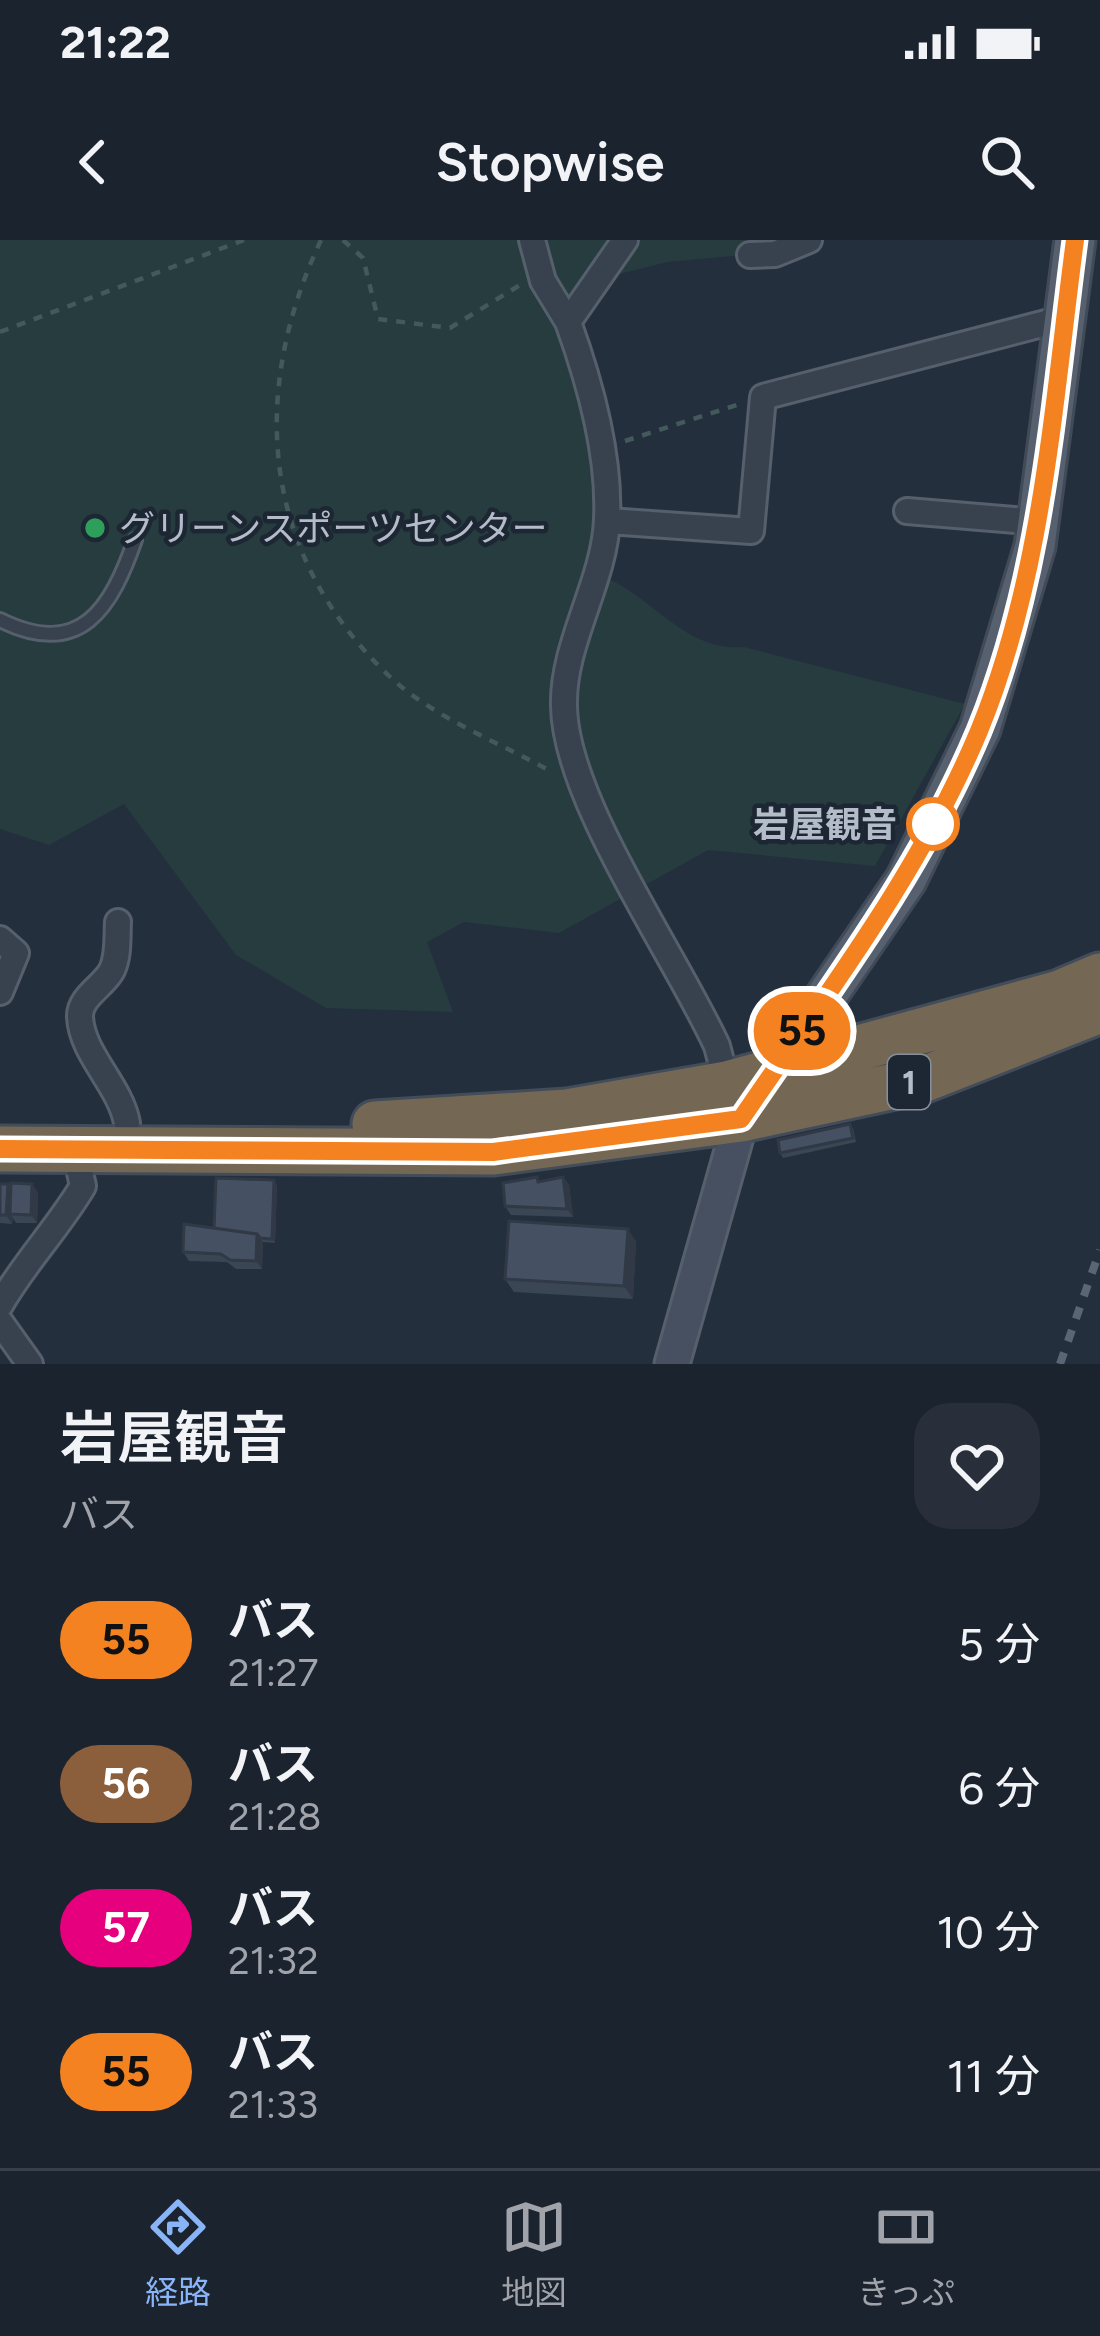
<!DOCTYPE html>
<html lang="ja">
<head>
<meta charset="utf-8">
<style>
  :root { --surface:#1b232e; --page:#282f3a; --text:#f1f3f6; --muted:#a0a4aa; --line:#39404a; --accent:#8ab4f8 }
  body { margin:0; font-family:Figtree,"Noto Sans JP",sans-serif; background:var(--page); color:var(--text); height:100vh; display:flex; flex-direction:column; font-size:45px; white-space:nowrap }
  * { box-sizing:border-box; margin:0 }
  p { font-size:39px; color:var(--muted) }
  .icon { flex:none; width:66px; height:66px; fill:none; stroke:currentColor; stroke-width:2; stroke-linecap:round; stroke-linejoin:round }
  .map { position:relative; height:1124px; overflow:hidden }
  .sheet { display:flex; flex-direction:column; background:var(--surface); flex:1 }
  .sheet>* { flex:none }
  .badge { padding:0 24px; border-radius:39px; font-size:42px; line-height:78px }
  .map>.badge { position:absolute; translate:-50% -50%; box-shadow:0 0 0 6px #fff }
  .round { display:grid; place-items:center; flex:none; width:126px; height:126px; border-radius:36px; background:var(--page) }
  .head { display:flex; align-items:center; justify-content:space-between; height:204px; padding:0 60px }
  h1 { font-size:57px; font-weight:600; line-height:90px }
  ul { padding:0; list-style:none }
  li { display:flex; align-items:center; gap:36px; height:144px; padding:0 60px }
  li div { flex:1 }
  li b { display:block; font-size:45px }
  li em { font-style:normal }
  li .badge { min-width:132px; font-weight:700; text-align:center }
  .status { display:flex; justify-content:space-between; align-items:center; height:84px; padding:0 60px; background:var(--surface); direction:ltr }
  .status svg { height:33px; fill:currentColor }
  header { display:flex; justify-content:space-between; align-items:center; height:156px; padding:0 60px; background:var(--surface); font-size:54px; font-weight:600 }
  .tabs { display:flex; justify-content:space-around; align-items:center; height:168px; border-top:3px solid var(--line); background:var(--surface); font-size:33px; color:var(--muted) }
  .tabs a { display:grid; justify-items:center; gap:6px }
  .tabs .selected { color:var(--accent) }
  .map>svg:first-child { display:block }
  .green { fill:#263c3f }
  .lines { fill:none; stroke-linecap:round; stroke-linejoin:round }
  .lane-casing { stroke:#565f6c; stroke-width:18 }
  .street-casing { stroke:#565f6c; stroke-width:30 }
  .secondary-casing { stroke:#565f6c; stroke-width:39 }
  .primary-casing { stroke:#414a57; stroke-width:45 }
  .highway-casing { stroke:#434c59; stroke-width:51 }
  .path { stroke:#44595c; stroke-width:4.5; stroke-dasharray:9 9; stroke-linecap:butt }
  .lane { stroke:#38414e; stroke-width:12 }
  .street { stroke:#38414e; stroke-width:24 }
  .secondary { stroke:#465061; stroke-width:33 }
  .primary { stroke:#56606e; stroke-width:39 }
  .highway { stroke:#746855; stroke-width:45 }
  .rail { stroke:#5a6575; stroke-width:8; stroke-dasharray:12 12; stroke-linecap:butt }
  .wall { fill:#3b4654 }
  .shaded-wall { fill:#303945 }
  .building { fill:#455162; stroke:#303945; stroke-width:3 }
  .line-casing { stroke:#fff; stroke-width:27 }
  .line { stroke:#f58220; stroke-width:18 }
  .leisure-dot { fill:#2e9e5b; stroke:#1d2633; stroke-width:4.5 }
  .stop-dot { fill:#fff; stroke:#f58220; stroke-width:6 }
  .labels { text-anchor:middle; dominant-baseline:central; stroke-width:9; stroke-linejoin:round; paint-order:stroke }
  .shield { fill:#1d2633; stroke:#878f9c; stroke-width:3 }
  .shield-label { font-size:33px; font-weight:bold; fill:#b4bcc9 }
  .poi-label { font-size:36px; fill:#b4bcc9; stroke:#1d2633; text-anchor:start }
  .stop-label { font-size:36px; font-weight:bold; fill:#b4bcc9; stroke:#1d2633; text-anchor:end }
</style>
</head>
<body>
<div class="status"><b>21:22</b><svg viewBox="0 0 49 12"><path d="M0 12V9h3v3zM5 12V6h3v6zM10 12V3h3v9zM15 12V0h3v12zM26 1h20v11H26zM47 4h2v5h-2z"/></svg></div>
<header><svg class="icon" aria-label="back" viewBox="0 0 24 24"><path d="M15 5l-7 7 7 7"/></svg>Stopwise<svg class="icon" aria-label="search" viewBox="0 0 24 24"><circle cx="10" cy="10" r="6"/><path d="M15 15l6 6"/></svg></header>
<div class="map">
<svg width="1100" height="1124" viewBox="0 0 1100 1124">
  <rect width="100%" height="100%" fill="#242f3e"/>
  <path class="green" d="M 0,0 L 805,0 L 776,12 L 667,22 L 599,39 L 568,83 L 599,235 L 601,336 C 652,354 683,412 744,407 L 965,464 L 875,626 L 708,610 L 559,693 L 464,682 L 427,702 L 453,772 L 326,768 L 236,715 L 124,564 L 49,605 L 0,589 Z"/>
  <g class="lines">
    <g class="lane-casing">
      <path id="lane" d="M 0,380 C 81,420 111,368 135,300"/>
    </g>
    <g class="street-casing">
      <path id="street" d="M 532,0 L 543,41 L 568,82 L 625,0
        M 750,15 L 775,14 L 809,0
        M 568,82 C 589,140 610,216 607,279 C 605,341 562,404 564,466 C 565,560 676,716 717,806 L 727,844
        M 907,271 L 1038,282
        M 608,281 L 751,291 L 763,157 L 1065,78
        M 118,682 C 117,697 119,715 112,730 C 104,746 79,757 80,777 C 82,815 120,845 127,883
        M 0,699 L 16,713 L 0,752
        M 0,1065 C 24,1023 58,988 83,946 L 75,910
        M 0,1082 L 30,1124"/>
    </g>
    <g class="secondary-casing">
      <path id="secondary" d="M 672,1124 L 741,879"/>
    </g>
    <g class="primary-casing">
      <path id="primary" d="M 764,847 L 906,640 L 980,489 L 1035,306 L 1075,0"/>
    </g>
    <g class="highway-casing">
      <path id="highway" d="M 375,884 L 567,872 L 727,844 L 1060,753 L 1100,736
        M 0,909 L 493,912 L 741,879 L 922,840 L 1100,770"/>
    </g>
    <path class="path" d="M 321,0 C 248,155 262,314 388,435 C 433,478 499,502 552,532
      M 343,0 L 363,18 L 378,79 L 450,88 L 520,45
      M 0,92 L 244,0
      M 625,201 L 740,164"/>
    <use href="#lane" class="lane"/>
    <use href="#street" class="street"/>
    <use href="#secondary" class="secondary"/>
    <use href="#primary" class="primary"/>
    <use href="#highway" class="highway"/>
    <path class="rail" d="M 1060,1124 L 1100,1010"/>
  </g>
  <path class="wall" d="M 853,888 L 856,902 L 783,918 L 780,913 Z
    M 563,937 L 569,945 L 573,977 L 511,975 L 505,966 L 540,942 Z
    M 274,940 L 277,945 L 275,1003 L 263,1002 L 262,1029 L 236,1029 L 227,1022 L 189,1021 L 183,1012 Z
    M 0,944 L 8,944 L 10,948 L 32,944 L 38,953 L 37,983 L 16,983 L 13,978 L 12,984 L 0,983 Z
    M 636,1001 L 633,1059 L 514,1052 L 505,1039 Z"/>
  <path class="shaded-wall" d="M 563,937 L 569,945 L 573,977 L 567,969 Z
    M 274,940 L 277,945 L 275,1003 L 272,999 Z
    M 8,944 L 14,953 L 10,974 L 13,978 L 12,984 L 6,975 Z
    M 32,944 L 38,953 L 37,983 L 31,975 Z
    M 628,989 L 636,1001 L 633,1059 L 624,1046 Z
    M 257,994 L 263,1002 L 262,1029 L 256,1021 Z"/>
  <path class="building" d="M 850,884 L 853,898 L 780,913 L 778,900 Z
    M 537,937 L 538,942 L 563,937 L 567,969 L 505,966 L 503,943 Z
    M 216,938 L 274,940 L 272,999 L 260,998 L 257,994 L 214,988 Z
    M 11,943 L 32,944 L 31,975 L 10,974 Z
    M 0,944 L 8,944 L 6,975 L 0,975 Z
    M 509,981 L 628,989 L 624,1046 L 505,1039 Z
    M 184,984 L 257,994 L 256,1021 L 230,1020 L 221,1014 L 183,1012 Z"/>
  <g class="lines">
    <g class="line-casing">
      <path id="line" d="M 0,909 L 493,912 L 741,879 C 827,753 920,632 979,491 C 1043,335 1053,165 1075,0"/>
    </g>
    <use href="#line" class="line"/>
  </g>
  <circle class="leisure-dot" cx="95" cy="288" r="12"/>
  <circle class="stop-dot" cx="933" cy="584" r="24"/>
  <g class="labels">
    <rect class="shield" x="888" y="815" width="42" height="54" rx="9"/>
    <g class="shield-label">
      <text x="909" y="842">1</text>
    </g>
    <g class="poi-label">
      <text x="119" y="288">グリーンスポーツセンター</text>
    </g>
    <g class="stop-label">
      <text x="897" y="584">岩屋観音</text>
    </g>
  </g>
</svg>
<b class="badge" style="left:802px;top:791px;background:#f58220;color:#111">55</b>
</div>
<section class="sheet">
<div class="head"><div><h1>岩屋観音</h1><p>バス</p></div><a class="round"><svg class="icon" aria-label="heart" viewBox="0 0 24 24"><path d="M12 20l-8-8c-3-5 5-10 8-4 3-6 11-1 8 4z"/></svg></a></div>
<ul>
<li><span class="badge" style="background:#f58220;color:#111">55</span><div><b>バス</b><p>21:27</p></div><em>5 分</em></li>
<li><span class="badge" style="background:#8b5e3c;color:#fff">56</span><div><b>バス</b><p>21:28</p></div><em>6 分</em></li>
<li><span class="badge" style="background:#e6007e;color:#fff">57</span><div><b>バス</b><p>21:32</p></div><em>10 分</em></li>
<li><span class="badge" style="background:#f58220;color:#111">55</span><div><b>バス</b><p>21:33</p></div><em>11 分</em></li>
</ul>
</section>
<nav class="tabs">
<a class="selected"><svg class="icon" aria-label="directions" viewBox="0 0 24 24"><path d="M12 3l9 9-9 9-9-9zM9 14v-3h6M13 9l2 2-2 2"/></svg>経路</a>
<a><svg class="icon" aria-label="map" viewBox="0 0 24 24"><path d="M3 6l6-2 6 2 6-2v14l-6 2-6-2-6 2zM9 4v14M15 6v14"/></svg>地図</a>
<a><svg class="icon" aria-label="tickets" viewBox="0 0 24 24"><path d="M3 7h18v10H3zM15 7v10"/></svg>きっぷ</a>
</nav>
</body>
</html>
